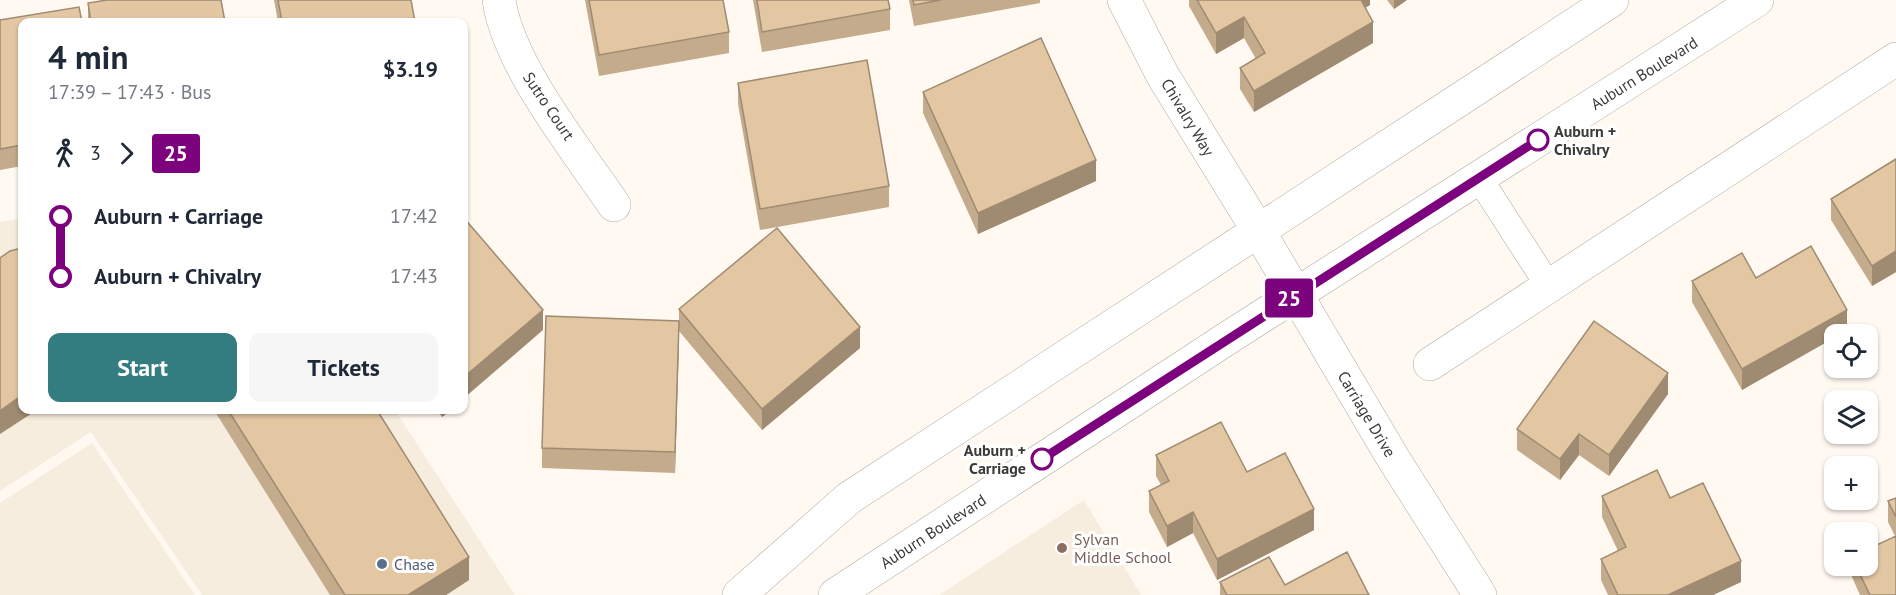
<!DOCTYPE html>
<html lang="en">
<head>
<meta charset="utf-8">
<style>
  :root { --surface:#fff; --page:#f6f6f7; --text:#1f2937; --muted:#747a83; --accent:#337d80 }
  body { margin:0; font-family:"PT Sans",sans-serif; background:var(--page); color:var(--text); height:100vh; display:flex; flex-direction:column; font-size:22px; white-space:nowrap }
  * { box-sizing:border-box; margin:0 }
  p { font-size:20px; color:var(--muted) }
  .icon { flex:none; width:33px; height:33px; fill:none; stroke:currentColor; stroke-width:2; stroke-linecap:round; stroke-linejoin:round }
  .map { position:relative; flex:1; overflow:hidden }
  .drawer { position:absolute; left:18px; top:18px; width:450px; height:396px; display:flex; flex-direction:column; background:var(--surface); border-radius:12px; box-shadow:0 2px 4px #0004 }
  .drawer>* { flex:none }
  .badge { padding:0 12px; border-radius:4px; font-size:21px; line-height:39px }
  .buttons { position:absolute; left:1824px; top:324px; display:grid; gap:12px }
  .buttons a { display:grid; place-items:center; width:54px; height:54px; border-radius:12px; background:var(--surface); box-shadow:0 2px 4px #0004; font-size:30px }
  .map>.badge { position:absolute; translate:-50% -50%; box-shadow:0 0 0 3px #fff }
  .legs { display:flex; align-items:center; gap:9px; height:66px; padding:0 30px; font-size:20px }
  .legs p { margin-inline-start:auto }
  .summary { display:flex; align-items:center; justify-content:space-between; height:102px; padding:0 30px }
  h1 { font-size:33px; font-weight:700; line-height:45px }
  .action { display:flex; gap:12px; margin-top:auto; padding:12px 30px }
  .action a { flex:1; height:69px; border-radius:12px; background:var(--accent); color:#fff; font-size:24px; font-weight:700; line-height:69px; text-align:center }
  .action a+a { background:var(--page); color:var(--text) }
  ul { padding:0 30px; list-style:none }
  li { display:flex; align-items:center; gap:21px; height:60px; font-size:22px }
  li i { display:grid; place-items:center; width:9px; height:100%; margin:0 8px; background:currentColor }
  li i::after { content:''; width:15px; height:15px; margin:-8px; border:4px solid; border-radius:50%; background:var(--surface) }
  li p { margin-inline-start:auto }
  li:first-child i { background:linear-gradient(#0000 50%,currentColor 0) }
  li:last-child i { background:linear-gradient(currentColor 50%,#0000 0) }
  .map>svg:first-child { display:block }
  .built { fill:#f7eddf }
  .lines { fill:none; stroke-linecap:round; stroke-linejoin:round }
  .service-casing { stroke:#afaaa3; stroke-width:27 }
  .minor-casing { stroke:#afaaa3; stroke-width:34 }
  .tertiary-casing { stroke:#afaaa3; stroke-width:34 }
  .secondary-casing { stroke:#afaaa3; stroke-width:34 }
  .service { stroke:#fff; stroke-width:26 }
  .minor { stroke:#fff; stroke-width:33 }
  .tertiary { stroke:#fff; stroke-width:33 }
  .secondary { stroke:#fff; stroke-width:33 }
  .wall { fill:#c3ab8c }
  .shaded-wall { fill:#9f8b72 }
  .building { fill:#e3c7a3; stroke:#9f8b72; stroke-width:1.5 }
  .line-1-casing { stroke:#fff; stroke-width:14 }
  .line-1 { stroke:#7c027e; stroke-width:9 }
  .stop-1-dot { fill:#fff; stroke:#7c027e; stroke-width:3 }
  .education-dot { fill:#8d6e63; stroke:#fff; stroke-width:2 }
  .service-dot { fill:#5c6f8a; stroke:#fff; stroke-width:2 }
  .labels { text-anchor:middle; dominant-baseline:central; stroke-width:6; stroke-linejoin:round; paint-order:stroke }
  .street-label { font-size:16px; fill:#3c3a37; stroke:#fff }
  .stop-label { font-size:16px; font-weight:bold; fill:#3c3a37; stroke:#fff; text-anchor:start }
  .education-label { font-size:16px; fill:#785e54; stroke:#fff; text-anchor:start }
  .service-label { font-size:16px; fill:#4e5e75; stroke:#fff; text-anchor:start }
</style>
</head>
<body>
<div class="map">
<svg width="1896" height="595" viewBox="0 0 1896 595">
  <rect width="100%" height="100%" fill="#fff9f2"/>
  <path class="built" d="M 22,218 L 22,410 L 395,410 L 515,595 L 202,595 L 91,432 L 0,491 L 0,222 Z
    M 92,443 L 195,595 L 0,595 L 0,503 Z
    M 1084,500 L 1141,595 L 939,595 Z"/>
  <g class="lines">
    <g class="service-casing">
      <path id="service" d="M 1479,178 L 1548,285"/>
    </g>
    <g class="minor-casing">
      <path id="minor" d="M 499,0 C 508,65 577,150 614,205
        M 1124,0 L 1163,76 L 1258,230
        M 1430,364 L 1896,59"/>
    </g>
    <g class="tertiary-casing">
      <path id="tertiary" d="M 1258,230 L 1393,458 L 1480,595"/>
    </g>
    <g class="secondary-casing">
      <path id="secondary" d="M 739,595 L 849,498 L 1612,0
        M 835,595 L 1234,334 L 1757,0"/>
    </g>
    <use href="#service" class="service"/>
    <use href="#minor" class="minor"/>
    <use href="#tertiary" class="tertiary"/>
    <use href="#secondary" class="secondary"/>
  </g>
  <path class="wall" d="M 274,0 L 411,0 L 415,22 L 278,22 Z
    M 585,0 L 723,0 L 729,32 L 729,53 L 599,76 Z
    M 753,0 L 888,0 L 890,9 L 890,30 L 762,52 Z
    M 909,0 L 1040,0 L 1040,3 L 914,26 Z
    M 1189,0 L 1370,0 L 1370,5 L 1365,8 L 1373,43 L 1254,112 L 1240,89 L 1240,68 L 1256,59 L 1244,38 L 1216,54 L 1189,6 Z
    M 1387,0 L 1407,0 L 1394,9 Z
    M 88,3 L 225,22 L 88,22 Z
    M 0,20 L 22,22 L 22,166 L 0,170 Z
    M 738,83 L 889,186 L 889,207 L 760,230 L 738,104 Z
    M 923,92 L 1096,181 L 978,234 L 923,113 Z
    M 1896,159 L 1896,272 L 1872,286 L 1831,220 L 1831,199 Z
    M 1756,278 L 1847,331 L 1840,334 L 1834,334 L 1742,390 L 1692,302 L 1692,281 Z
    M 679,309 L 860,348 L 762,430 L 679,331 L 675,473 L 542,468 L 542,448 L 679,321 Z
    M 1668,394 L 1609,476 L 1579,455 L 1560,480 L 1517,450 L 1517,429 Z
    M 214,410 L 377,410 L 469,580 L 446,595 L 330,595 Z
    M 436,410 L 451,410 L 442,417 Z
    M 1156,455 L 1247,472 L 1314,530 L 1217,580 L 1193,533 L 1167,547 L 1149,512 L 1149,491 L 1161,485 L 1156,476 Z
    M 1602,496 L 1670,498 L 1741,582 L 1713,595 L 1608,595 L 1601,580 L 1601,559 L 1618,551 L 1602,517 Z
    M 1896,498 L 1896,595 L 1860,595 L 1852,577 L 1852,566 L 1868,566 L 1895,536 L 1888,522 L 1888,501 Z
    M 1220,582 L 1369,595 L 1220,595 Z"/>
  <path class="shaded-wall" d="M 1356,0 L 1370,0 L 1370,5 L 1356,13 Z
    M 1394,0 L 1407,0 L 1394,9 Z
    M 1244,17 L 1244,38 L 1216,54 L 1216,33 Z
    M 1373,22 L 1373,43 L 1254,112 L 1254,91 Z
    M 1096,160 L 1096,181 L 978,234 L 978,213 Z
    M 1896,251 L 1896,272 L 1872,286 L 1872,266 Z
    M 543,310 L 543,330 L 464,398 L 464,377 Z
    M 1847,310 L 1847,331 L 1840,334 L 1834,334 L 1834,338 L 1742,390 L 1742,369 Z
    M 679,321 L 679,342 L 675,473 L 675,452 Z
    M 860,327 L 860,348 L 762,430 L 762,409 Z
    M 1668,373 L 1668,394 L 1609,476 L 1609,455 Z
    M 22,395 L 22,410 L 37,410 L 0,434 L 0,411 Z
    M 442,410 L 451,410 L 442,417 Z
    M 1579,434 L 1579,455 L 1560,480 L 1560,459 Z
    M 1314,509 L 1314,530 L 1217,580 L 1217,559 Z
    M 1193,512 L 1193,533 L 1167,547 L 1167,526 Z
    M 469,557 L 469,580 L 446,595 L 408,595 Z
    M 1741,561 L 1741,582 L 1713,595 L 1668,595 Z"/>
  <path class="building" d="M 107,0 L 221,0 L 225,22 L 91,22 L 88,3 Z
    M 278,0 L 411,0 L 415,22 L 282,22 Z
    M 589,0 L 723,0 L 729,32 L 599,55 Z
    M 757,0 L 888,0 L 890,9 L 762,32 Z
    M 913,0 L 941,0 L 914,5 Z
    M 1197,0 L 1361,0 L 1373,22 L 1254,91 L 1240,68 L 1265,53 L 1244,17 L 1216,33 Z
    M 79,7 L 82,22 L 22,22 L 22,145 L 0,149 L 0,20 Z
    M 1041,38 L 1096,160 L 978,213 L 923,92 Z
    M 867,60 L 889,186 L 760,209 L 738,83 Z
    M 1896,159 L 1896,251 L 1872,266 L 1831,199 Z
    M 464,218 L 543,310 L 464,377 Z
    M 777,228 L 860,327 L 762,409 L 679,309 Z
    M 1811,246 L 1847,310 L 1742,369 L 1692,281 L 1742,253 L 1756,278 Z
    M 22,248 L 22,395 L 0,411 L 0,258 L 10,251 Z
    M 546,316 L 679,321 L 675,452 L 542,448 Z
    M 1594,321 L 1668,373 L 1609,455 L 1579,434 L 1560,459 L 1517,429 Z
    M 228,410 L 377,410 L 469,557 L 408,595 L 345,595 Z
    M 1221,422 L 1247,472 L 1285,453 L 1314,509 L 1217,559 L 1193,512 L 1167,526 L 1149,491 L 1169,481 L 1156,455 Z
    M 1657,470 L 1670,498 L 1703,483 L 1741,561 L 1668,595 L 1618,595 L 1601,559 L 1626,547 L 1602,496 Z
    M 1896,498 L 1896,517 L 1888,501 Z
    M 1896,536 L 1896,595 L 1870,595 L 1856,566 L 1868,566 L 1868,549 Z
    M 1347,552 L 1369,595 L 1227,595 L 1220,582 L 1269,557 L 1285,585 Z"/>
  <g class="lines">
    <g class="line-1-casing">
      <path id="line-1" d="M 1042,459 L 1538,140"/>
    </g>
    <use href="#line-1" class="line-1"/>
  </g>
  <g class="stop-1-dot">
    <circle cx="1538" cy="140" r="10"/>
    <circle cx="1042" cy="459" r="10"/>
  </g>
  <circle class="education-dot" cx="1062" cy="548" r="6"/>
  <circle class="service-dot" cx="382" cy="564" r="6"/>
  <g class="labels">
    <g class="street-label">
      <text transform="translate(1644 73) rotate(-32)">Auburn Boulevard</text>
      <text transform="translate(549 106) rotate(56)">Sutro Court</text>
      <text transform="translate(1188 117) rotate(59)">Chivalry Way</text>
      <text transform="translate(1367 414) rotate(59)">Carriage Drive</text>
      <text transform="translate(933 531) rotate(-33)">Auburn Boulevard</text>
    </g>
    <g class="stop-label">
      <text x="1554" y="131">Auburn +<tspan x="1554" dy="18">Chivalry</tspan></text>
      <text x="1026" y="450" text-anchor="end">Auburn +<tspan x="1026" dy="18">Carriage</tspan></text>
    </g>
    <g class="education-label">
      <text x="1074" y="539">Sylvan<tspan x="1074" dy="18">Middle School</tspan></text>
    </g>
    <g class="service-label">
      <text x="394" y="564">Chase</text>
    </g>
  </g>
</svg>
<div class="buttons">
<a><svg class="icon" aria-label="locate" viewBox="0 0 24 24"><circle cx="12" cy="12" r="6"/><path d="M12 2v4M12 18v4M2 12h4M18 12h4"/></svg></a>
<a><svg class="icon" aria-label="layers" viewBox="0 0 24 24"><path d="M12 4l9 5-9 5-9-5zM3 14l9 5 9-5"/></svg></a>
<a>+</a>
<a>−</a>
</div>
<b class="badge" style="left:1289px;top:298px;background:#7c027e;color:#fff">25</b>
<section class="drawer">
<div class="summary"><div><h1>4 min</h1><p>17:39 – 17:43 · Bus</p></div><b>$3.19</b></div>
<div class="legs"><svg class="icon" aria-label="walk" viewBox="0 0 24 24"><circle cx="13" cy="4" r="2"/><path d="M13 8l-2 6 4 7M11 14l-3 7M7 12l3-4h3l4 4"/></svg>3<svg class="icon" aria-label="forward" viewBox="0 0 24 24"><path d="M9 5l7 7-7 7"/></svg><b class="badge" style="background:#7c027e;color:#fff">25</b></div>
<ul>
<li><i style="color:#7c027e"></i><b>Auburn + Carriage</b><p>17:42</p></li>
<li><i style="color:#7c027e"></i><b>Auburn + Chivalry</b><p>17:43</p></li>
</ul>
<div class="action"><a>Start</a><a>Tickets</a></div>
</section>
</div>
</body>
</html>
